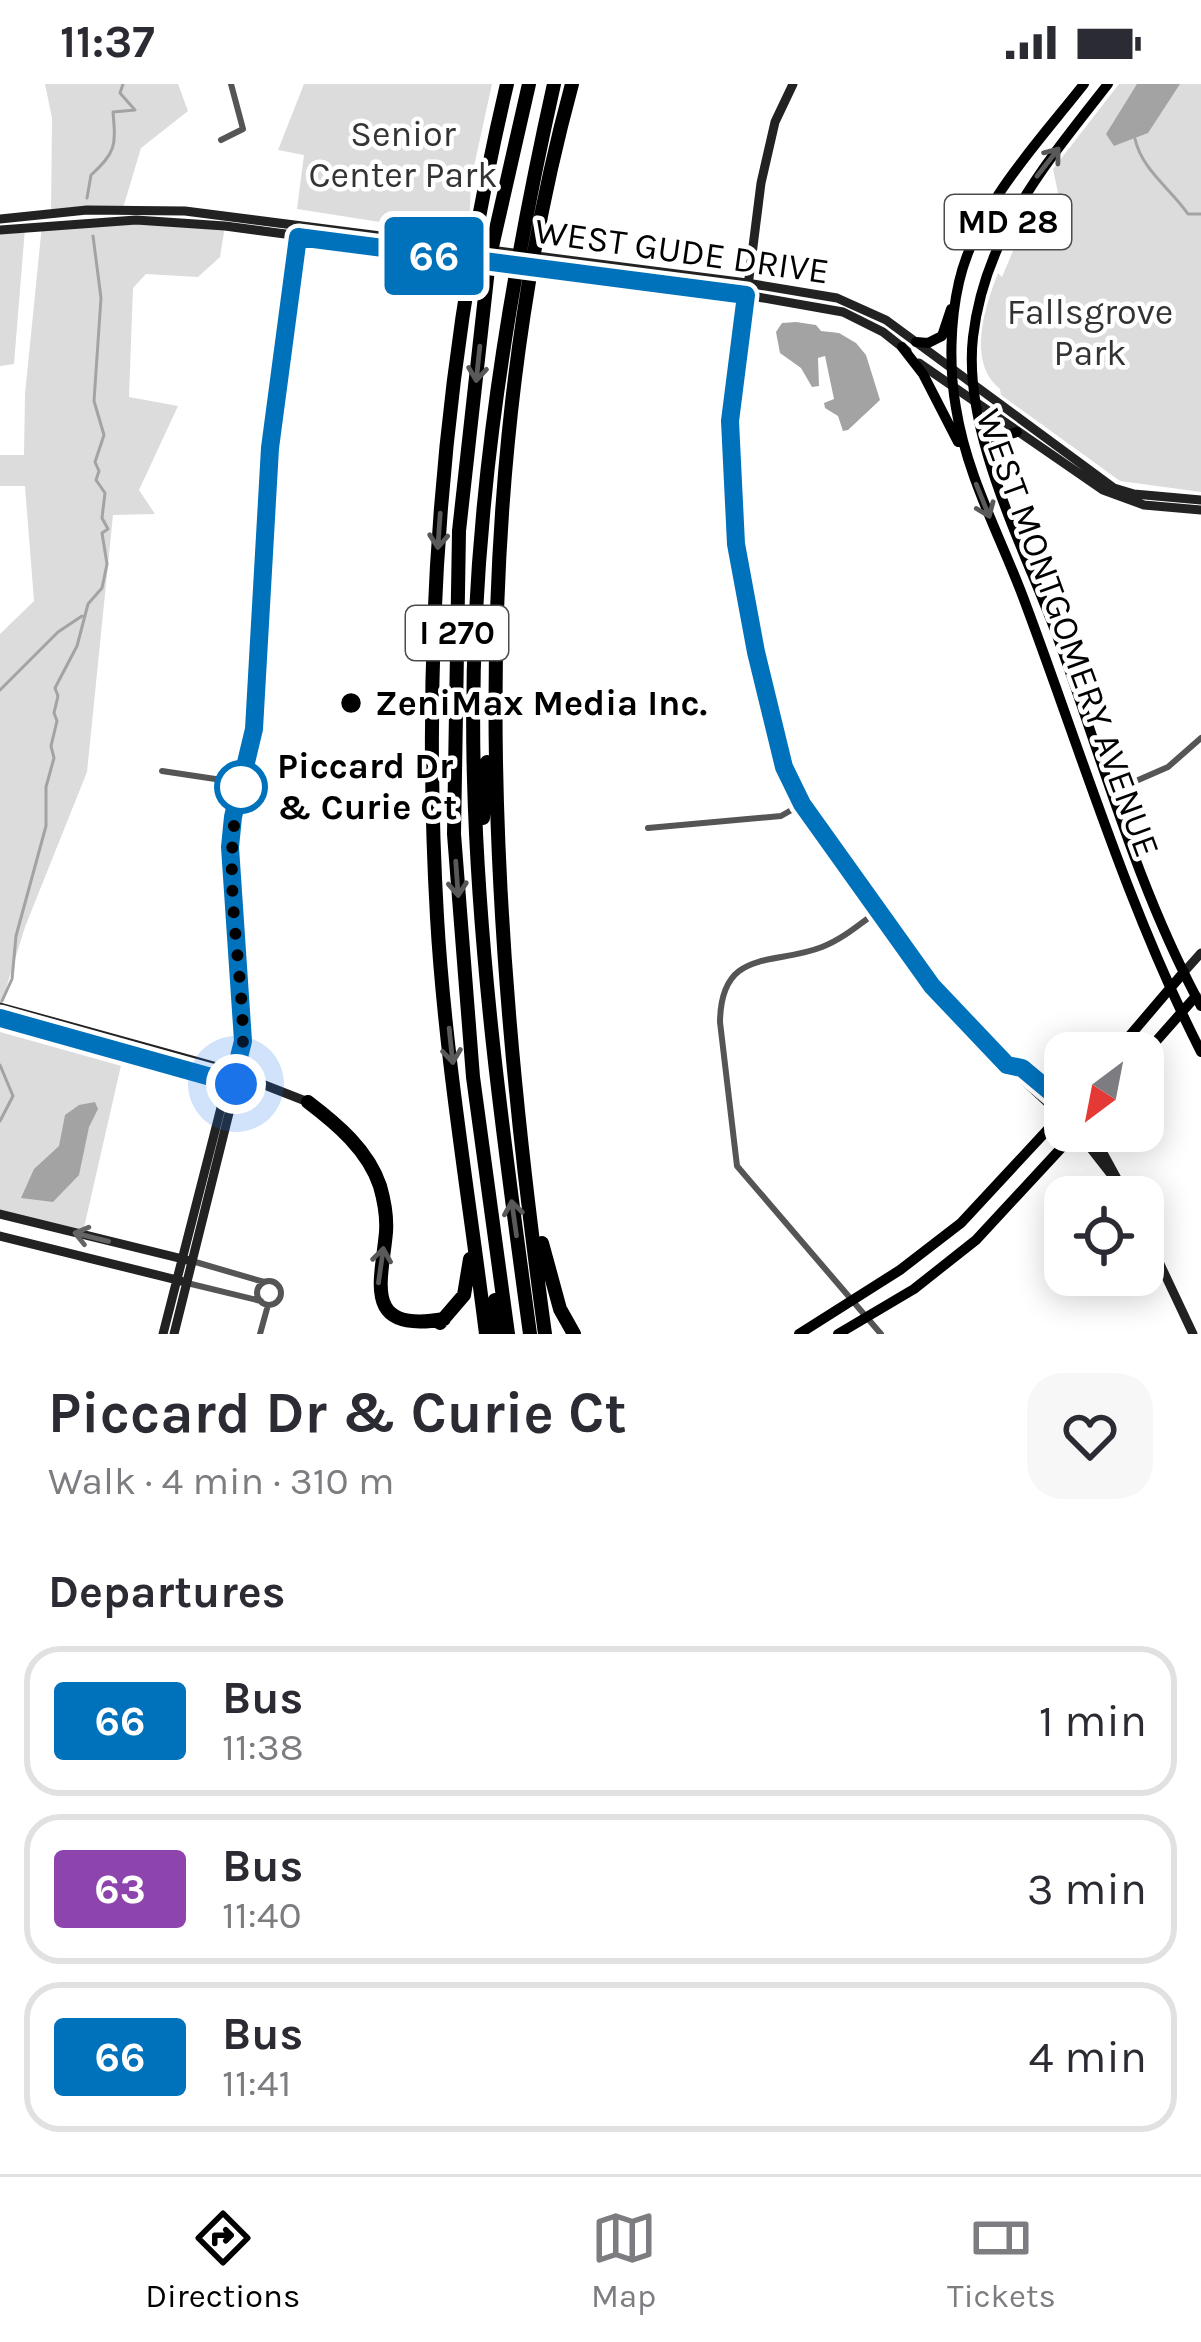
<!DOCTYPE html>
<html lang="en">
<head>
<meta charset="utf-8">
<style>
  :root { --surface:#fff; --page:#f7f7f7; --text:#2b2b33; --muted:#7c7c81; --line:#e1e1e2; --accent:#000 }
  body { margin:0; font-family:Karla,sans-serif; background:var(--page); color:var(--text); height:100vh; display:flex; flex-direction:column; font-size:45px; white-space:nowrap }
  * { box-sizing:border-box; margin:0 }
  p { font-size:39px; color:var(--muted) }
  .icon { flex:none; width:66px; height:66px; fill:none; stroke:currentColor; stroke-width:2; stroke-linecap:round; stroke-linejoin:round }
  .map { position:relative; height:1250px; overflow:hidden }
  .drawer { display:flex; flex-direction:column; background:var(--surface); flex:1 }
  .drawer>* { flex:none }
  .badge { padding:0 24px; border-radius:9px; font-size:42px; line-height:78px }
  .needle { width:78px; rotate:212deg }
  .fabs { position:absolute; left:1044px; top:948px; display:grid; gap:24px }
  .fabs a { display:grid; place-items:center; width:120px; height:120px; border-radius:24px; background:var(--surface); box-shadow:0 6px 30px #0003; font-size:60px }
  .you { position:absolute; width:60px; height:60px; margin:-30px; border:9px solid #fff; border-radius:50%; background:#1a73e8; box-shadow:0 0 0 18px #1a73e833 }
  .map>.badge { position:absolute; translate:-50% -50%; box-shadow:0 0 0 6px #fff }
  h2 { padding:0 48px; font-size:45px; line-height:108px }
  .round { display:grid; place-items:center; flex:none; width:126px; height:126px; border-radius:36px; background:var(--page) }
  .headline { display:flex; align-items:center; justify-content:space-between; height:204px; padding:0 48px }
  h1 { font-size:57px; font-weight:700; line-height:90px }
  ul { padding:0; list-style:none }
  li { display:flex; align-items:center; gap:36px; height:150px; margin:0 24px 18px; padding:0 24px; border:6px solid var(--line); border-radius:36px }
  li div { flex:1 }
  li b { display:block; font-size:45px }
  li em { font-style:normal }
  li .badge { min-width:132px; font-weight:700; text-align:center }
  .status { display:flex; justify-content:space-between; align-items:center; height:84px; padding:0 60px; background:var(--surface); direction:ltr }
  .status svg { height:33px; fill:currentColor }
  .menu { display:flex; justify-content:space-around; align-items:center; height:168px; border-top:3px solid var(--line); background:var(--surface); font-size:33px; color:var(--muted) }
  .menu a { display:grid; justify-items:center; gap:6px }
  .menu .active { color:var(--accent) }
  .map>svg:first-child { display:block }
  .green { fill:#dcdcdc }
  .water { fill:#a3a3a3 }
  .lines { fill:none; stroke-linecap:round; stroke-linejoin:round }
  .stream { stroke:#a3a3a3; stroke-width:3 }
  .street { stroke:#555; stroke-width:6 }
  .secondary { stroke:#222; stroke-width:9 }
  .primary { stroke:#000; stroke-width:10 }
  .highway { stroke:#000; stroke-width:14 }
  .oneway { stroke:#595959 }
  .oneway2 { stroke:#646464 }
  .line-casing { stroke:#fff; stroke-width:27 }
  .line { stroke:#0072bc; stroke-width:18 }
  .walk { stroke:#000; stroke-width:12; stroke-dasharray:0 21.6 }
  .poi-dot { fill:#000; stroke:#fff; stroke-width:4.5 }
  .stop-dot { fill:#fff; stroke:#0072bc; stroke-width:6 }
  .labels { text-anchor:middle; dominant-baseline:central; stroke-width:9; stroke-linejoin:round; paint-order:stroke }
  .shield { fill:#fff; stroke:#4c4c4c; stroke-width:3 }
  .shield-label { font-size:33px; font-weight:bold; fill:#000 }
  .park-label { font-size:36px; fill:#333; stroke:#fff }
  .street-label { font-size:36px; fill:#000; stroke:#fff }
  .poi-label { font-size:36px; font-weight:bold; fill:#000; stroke:#fff; text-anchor:start }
  .stop-label { font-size:36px; font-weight:bold; fill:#000; stroke:#fff; text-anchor:start }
</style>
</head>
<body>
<div class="status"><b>11:37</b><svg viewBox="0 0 49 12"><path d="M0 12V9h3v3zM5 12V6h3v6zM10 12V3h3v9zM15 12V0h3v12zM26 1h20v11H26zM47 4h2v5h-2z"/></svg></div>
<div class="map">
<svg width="1201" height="1250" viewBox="0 0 1201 1250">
  <rect width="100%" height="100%" fill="#fff"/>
  <path class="green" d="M 45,0 L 178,0 L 188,27 L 141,64 L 123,124 L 51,130 L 52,34 Z
    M 304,0 L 492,0 L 471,96 L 469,152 L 297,125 L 304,71 L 278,66 Z
    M 1119,0 L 1201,0 L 1201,408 L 1120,397 L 1001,311 L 1000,305 C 967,279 984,225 998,189 L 1002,193 L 1021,148 L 1058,109 L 1053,85 Z
    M 136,136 L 225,142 L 220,173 L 198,193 L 146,190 L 133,204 L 129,313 L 178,322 L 139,406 L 155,430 L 113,431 L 87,688 L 25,843 L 0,924 L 0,550 L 34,517 L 25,402 L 0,402 L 0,371 L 24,371 L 25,310 L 42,141 Z
    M 25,144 L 14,280 L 0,282 L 0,146 Z
    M 0,944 L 122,977 L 83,1148 L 0,1126 Z"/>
  <path class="water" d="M 1137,0 L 1180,0 L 1148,49 L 1114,62 L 1106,50 Z
    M 796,238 L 816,241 L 821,247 L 839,249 L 856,259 L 866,271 L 880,316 L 848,346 L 843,347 L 838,332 L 825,324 L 824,319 L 834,315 L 825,272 L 818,274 L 819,302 L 812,303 L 801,284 L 780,269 L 776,248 L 782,239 Z
    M 95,1018 L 98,1025 L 89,1043 L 79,1091 L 53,1118 L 21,1114 L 34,1085 L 59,1062 L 65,1031 L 79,1021 Z"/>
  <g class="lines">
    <path class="stream" d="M 1135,55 C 1142,86 1171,105 1188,130 L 1201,130
      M 87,114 L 91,91 C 116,68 116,62 113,28 L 135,26 L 120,9 L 123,0
      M 0,606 L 58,548 L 82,532
      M 2,917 L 12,895 L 16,852 L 46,742 L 46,703 L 54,674 L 51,662 L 57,637 L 54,629 L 58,612 L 55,604 L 77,562 L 88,520 L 102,504 L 107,480 L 102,449 L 108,445 L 102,434 L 105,409 L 96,396 L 99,387 L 95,378 L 104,351 L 94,317 L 101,214 L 93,152
      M 0,981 L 13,1012 L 0,1037"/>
    <path class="street" d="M 221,56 L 243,45 L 231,0
      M 162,687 L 242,699
      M 1113,707 L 1168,683 L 1201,654
      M 648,744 L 781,732 L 802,720
      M 878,827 C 861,839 843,855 822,863 C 774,882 721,863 720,938 L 737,1082 L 881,1250
      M 192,1177 L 264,1198
      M257 1209a12 12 0 1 1 24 0a12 12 0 1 1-24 0Z
      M 187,1199 L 261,1217
      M 260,1250 L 268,1221"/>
    <path class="secondary" d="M 793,0 L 775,38 L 761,99 L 731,337 L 740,490 L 784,683 L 802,720 L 932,902 L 977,953 L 1065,1035
      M 0,135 L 87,126 L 185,127 L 747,199 L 837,214 L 886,236 L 1114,404 L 1134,410 L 1201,416
      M 0,146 L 136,136 L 225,142 L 746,211 L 843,228 L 883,248 L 907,267
      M 919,279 L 1103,406 L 1144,421 L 1201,426
      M 1184,888 L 1201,869
      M 0,923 L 221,984 L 308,1018
      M 0,934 L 231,999
      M 1013,982 L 1022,984 L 1065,1020
      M 1077,1047 L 1124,1107
      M 1091,1047 L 1127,1113
      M 0,1130 L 187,1176
      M 1143,1144 L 1193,1250
      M 0,1152 L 181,1197
      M 163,1250 L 225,1008 L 235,990 L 243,957 L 230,763 L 233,733 L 254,645 L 270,364 L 298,149
      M 174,1250 L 236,1001 L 235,990"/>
    <path class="primary" d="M 1084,0 C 1037,60 977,121 959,198 C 950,237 949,285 956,324 C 967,394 1002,455 1026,521 C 1082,671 1128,824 1201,968
      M 1108,0 C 1047,78 985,150 973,253 C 962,349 1026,467 1059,557 C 1103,678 1139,808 1201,922
      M 916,258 L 928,259 L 942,252 L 951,225
      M 902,263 L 923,290 L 958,358
      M 994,368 L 997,354 L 1017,348
      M 1115,969 L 1184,888
      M 1143,972 L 1196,912
      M 799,1250 L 900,1186 L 961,1139 L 1065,1027
      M 838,1250 L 914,1205 L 976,1156 L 1077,1047"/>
    <path class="highway" d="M 483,734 L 487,678
      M 308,1018 C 337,1040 368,1066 380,1102 C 384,1116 387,1134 386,1148 C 382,1196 361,1250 444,1235
      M 542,1159 L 560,1225 L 574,1250
      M 495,1216 L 497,1250
      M 440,1239 L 464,1211 L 470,1175
      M 486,1250 C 469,1112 445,972 437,833 C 421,554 443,272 507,0
      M 508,1250 L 473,993 L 454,750 L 459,447 L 489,176 L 529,0
      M 530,1250 C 505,1066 479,882 474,696 C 467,461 503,229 554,0
      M 545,1250 C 488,834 461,409 572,0"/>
  </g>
  <defs><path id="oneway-shaft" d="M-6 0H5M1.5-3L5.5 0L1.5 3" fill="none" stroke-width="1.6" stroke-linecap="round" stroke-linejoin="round" transform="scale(3)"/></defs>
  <g class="oneway">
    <use href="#oneway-shaft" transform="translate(1048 78) rotate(-52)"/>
    <use href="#oneway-shaft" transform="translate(478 280) rotate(96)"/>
    <use href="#oneway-shaft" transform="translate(983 417) rotate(68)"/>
    <use href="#oneway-shaft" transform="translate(439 447) rotate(94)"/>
    <use href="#oneway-shaft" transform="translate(457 795) rotate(86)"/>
    <use href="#oneway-shaft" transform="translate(451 962) rotate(84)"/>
    <use href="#oneway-shaft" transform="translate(514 1134) rotate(-98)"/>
    <use href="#oneway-shaft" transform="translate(381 1181) rotate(-82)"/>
  </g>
  <use class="oneway2" href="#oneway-shaft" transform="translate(91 1153) rotate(-166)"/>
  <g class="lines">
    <g class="line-casing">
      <path id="line" d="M 0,934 L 236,1000 L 235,989 L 243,957 L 230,763 L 233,733 L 254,645 L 270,364 L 298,153 L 746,211 L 730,337 L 736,460 L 756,568 L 784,683 L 802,720 L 932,902 L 1007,981 L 1022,984 L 1065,1020"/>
    </g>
    <use href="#line" class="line"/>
    <path class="walk" d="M 236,1000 C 234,984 243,971 243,954 C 242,868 219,784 242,699 L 241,703"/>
  </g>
  <circle class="poi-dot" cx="351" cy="619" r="12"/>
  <circle class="stop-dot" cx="241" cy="703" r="24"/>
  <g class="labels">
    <g class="shield">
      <rect x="945" y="111" width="126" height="54" rx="9"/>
      <rect x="406" y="522" width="102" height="54" rx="9"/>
    </g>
    <g class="shield-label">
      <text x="1008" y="138">MD 28</text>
      <text x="457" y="549">I 270</text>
    </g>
    <g class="park-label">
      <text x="403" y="50">Senior<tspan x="403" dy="41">Center Park</tspan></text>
      <text x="1090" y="228">Fallsgrove<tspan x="1090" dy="41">Park</tspan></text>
    </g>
    <g class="street-label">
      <text transform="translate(682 167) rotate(8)">WEST GUDE DRIVE</text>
      <text transform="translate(1068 549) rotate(70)">WEST MONTGOMERY AVENUE</text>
    </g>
    <g class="poi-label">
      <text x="375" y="619">ZeniMax Media Inc.</text>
    </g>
    <g class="stop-label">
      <text x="277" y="682">Piccard Dr<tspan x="277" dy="41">&amp; Curie Ct</tspan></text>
    </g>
  </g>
</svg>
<div class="fabs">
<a><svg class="needle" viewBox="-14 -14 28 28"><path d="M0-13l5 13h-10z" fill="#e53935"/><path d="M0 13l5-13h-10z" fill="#7c7c81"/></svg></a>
<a><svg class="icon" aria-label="locate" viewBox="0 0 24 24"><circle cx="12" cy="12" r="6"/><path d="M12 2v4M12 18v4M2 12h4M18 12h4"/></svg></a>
</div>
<div class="you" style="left:236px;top:1000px"></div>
<b class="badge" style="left:434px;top:172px;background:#0072bc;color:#fff">66</b>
</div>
<section class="drawer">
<div class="headline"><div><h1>Piccard Dr &amp; Curie Ct</h1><p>Walk · 4 min · 310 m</p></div><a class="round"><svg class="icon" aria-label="heart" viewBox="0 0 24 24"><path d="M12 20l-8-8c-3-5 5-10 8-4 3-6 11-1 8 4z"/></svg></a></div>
<h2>Departures</h2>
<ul>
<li><span class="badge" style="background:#0072bc;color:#fff">66</span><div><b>Bus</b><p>11:38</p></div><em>1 min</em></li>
<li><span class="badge" style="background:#8e44ad;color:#fff">63</span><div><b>Bus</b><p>11:40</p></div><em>3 min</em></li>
<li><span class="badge" style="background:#0072bc;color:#fff">66</span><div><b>Bus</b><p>11:41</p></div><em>4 min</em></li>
</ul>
</section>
<nav class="menu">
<a class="active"><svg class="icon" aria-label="directions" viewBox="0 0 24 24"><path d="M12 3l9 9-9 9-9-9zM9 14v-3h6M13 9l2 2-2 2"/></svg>Directions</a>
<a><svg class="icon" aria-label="map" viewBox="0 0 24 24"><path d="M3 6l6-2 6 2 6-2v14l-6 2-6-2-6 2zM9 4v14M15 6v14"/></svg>Map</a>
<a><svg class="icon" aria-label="tickets" viewBox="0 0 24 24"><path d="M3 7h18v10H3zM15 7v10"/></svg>Tickets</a>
</nav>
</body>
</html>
